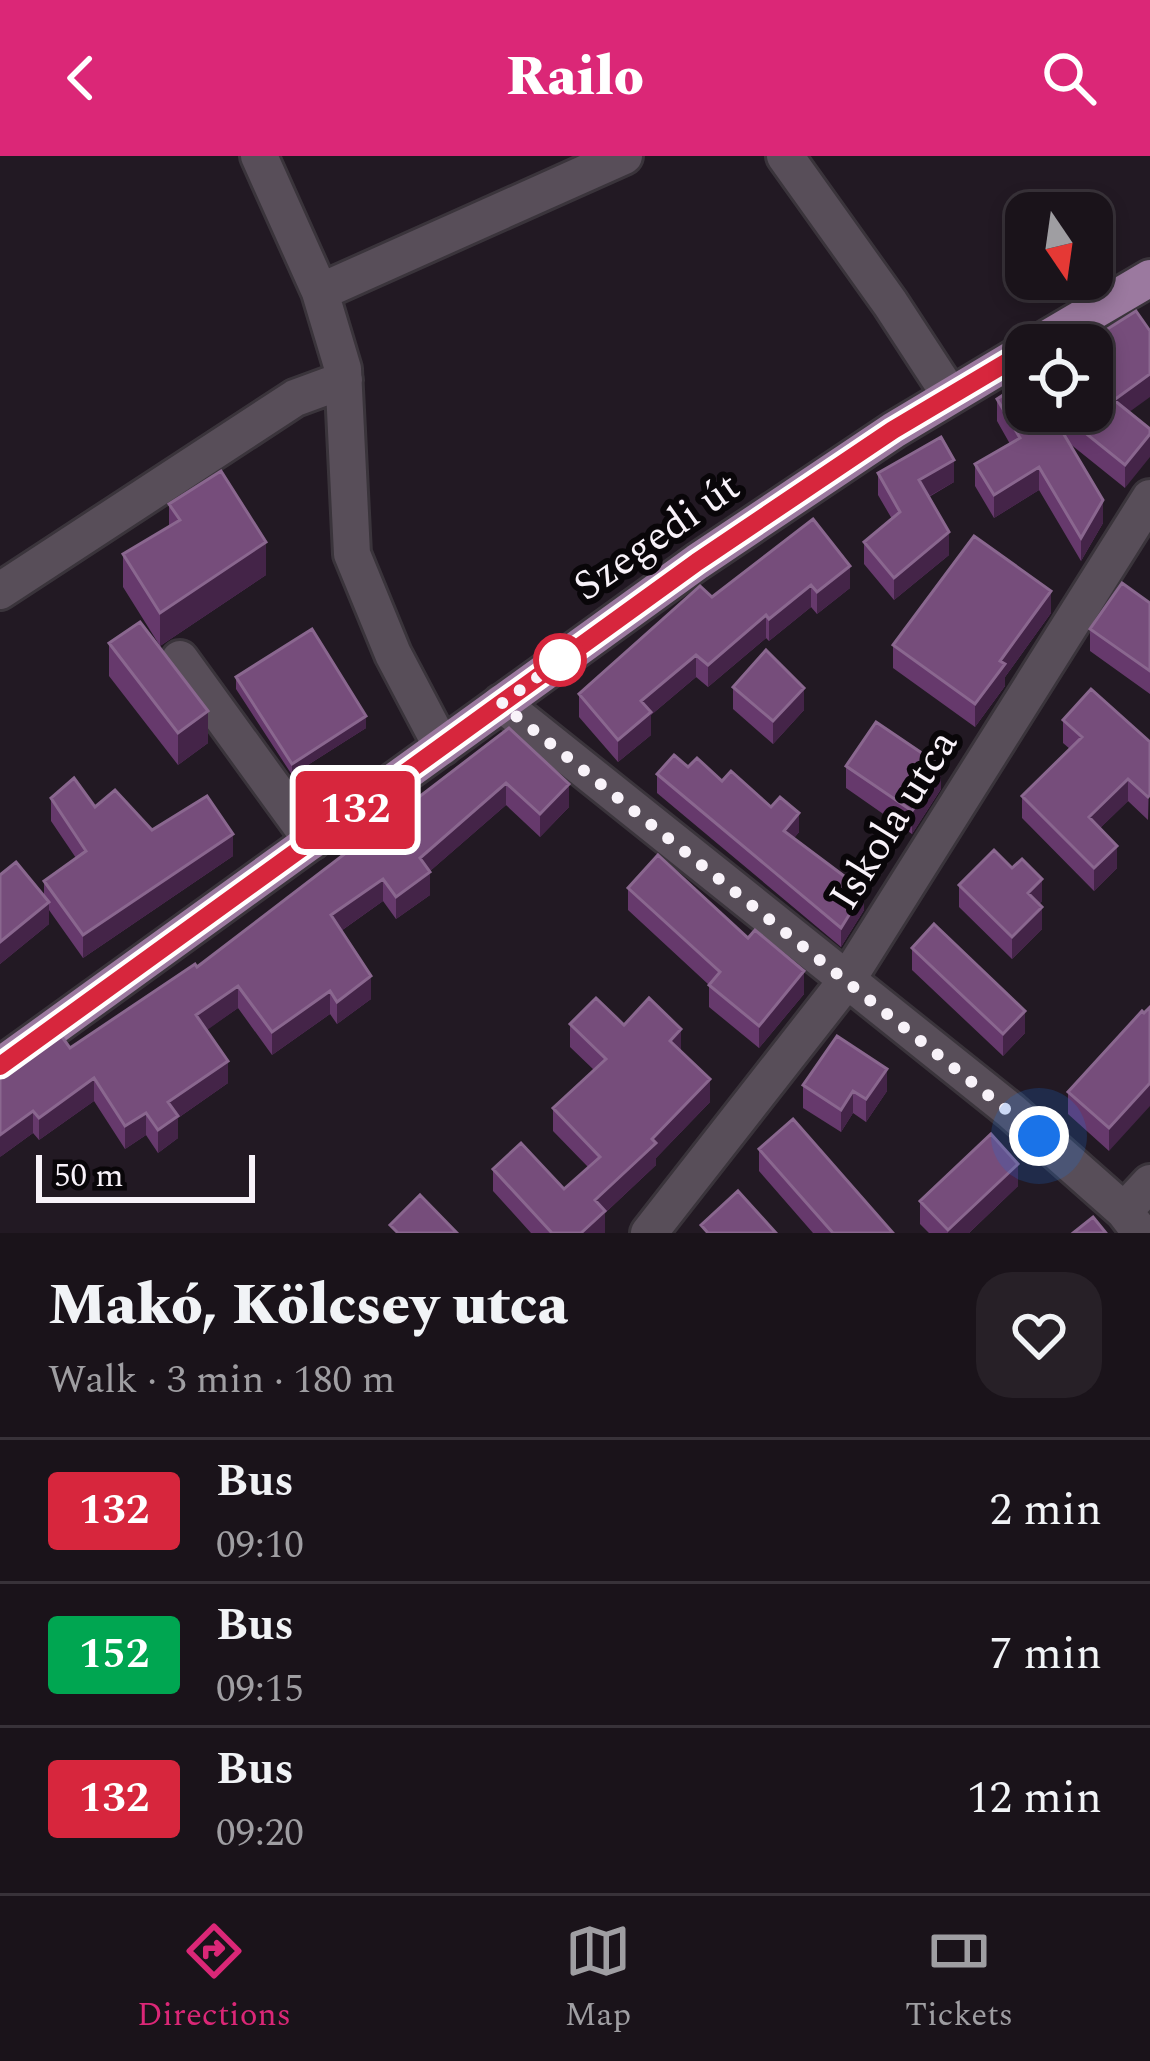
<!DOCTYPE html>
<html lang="en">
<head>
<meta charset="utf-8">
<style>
  :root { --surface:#1a131a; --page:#272027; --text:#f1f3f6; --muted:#9f9ea2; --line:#383239; --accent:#db2777 }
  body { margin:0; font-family:Spectral,serif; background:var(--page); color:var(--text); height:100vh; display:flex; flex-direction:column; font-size:45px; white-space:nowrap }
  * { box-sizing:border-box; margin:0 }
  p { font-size:39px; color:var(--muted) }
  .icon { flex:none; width:66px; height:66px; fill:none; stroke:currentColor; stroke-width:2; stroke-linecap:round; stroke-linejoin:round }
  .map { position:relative; height:1077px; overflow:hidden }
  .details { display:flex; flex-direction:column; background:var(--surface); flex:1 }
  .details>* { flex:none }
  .badge { padding:0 24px; border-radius:9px; font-size:42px; line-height:78px }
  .needle { width:78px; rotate:167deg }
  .fabs { position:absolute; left:1005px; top:36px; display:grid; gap:24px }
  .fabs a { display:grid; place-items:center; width:108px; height:108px; border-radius:24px; background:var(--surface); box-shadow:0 6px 18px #0003,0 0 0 3px var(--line); font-size:60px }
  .scale { position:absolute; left:36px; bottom:30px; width:219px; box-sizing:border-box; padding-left:12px; border:6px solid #f8f2f9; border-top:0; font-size:33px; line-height:42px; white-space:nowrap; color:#f8f2f9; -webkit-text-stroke:9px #090609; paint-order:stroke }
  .you { position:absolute; width:60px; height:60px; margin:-30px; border:9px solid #fff; border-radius:50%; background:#1a73e8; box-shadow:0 0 0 18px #1a73e833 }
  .map>.badge { position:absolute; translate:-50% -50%; box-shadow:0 0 0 6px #fff }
  .round { display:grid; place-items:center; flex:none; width:126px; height:126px; border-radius:36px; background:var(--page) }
  .headline { display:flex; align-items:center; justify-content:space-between; height:204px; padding:0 48px }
  h1 { font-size:57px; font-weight:800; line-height:90px }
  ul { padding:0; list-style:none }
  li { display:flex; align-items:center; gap:36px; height:144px; padding:0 48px; border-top:3px solid var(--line) }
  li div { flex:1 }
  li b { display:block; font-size:45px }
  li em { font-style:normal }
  li .badge { min-width:132px; font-weight:700; text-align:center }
  header { display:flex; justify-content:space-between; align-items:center; height:156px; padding:0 48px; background:var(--accent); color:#fff; font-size:54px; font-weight:800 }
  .menu { display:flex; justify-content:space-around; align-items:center; height:168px; border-top:3px solid var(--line); background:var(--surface); font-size:33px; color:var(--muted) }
  .menu a { display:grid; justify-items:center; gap:6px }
  .menu .selected { color:var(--accent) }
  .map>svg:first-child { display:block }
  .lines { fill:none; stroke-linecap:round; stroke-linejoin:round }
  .minor-casing { stroke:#3a343b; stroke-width:42 }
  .major-casing { stroke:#3a343b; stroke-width:42 }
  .minor { stroke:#584e59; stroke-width:36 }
  .major { stroke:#9b799f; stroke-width:36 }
  .wall { fill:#66396c }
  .shaded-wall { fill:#442448 }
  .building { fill:#764d7b; stroke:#8a678f; stroke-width:3 }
  .line-casing { stroke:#fff; stroke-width:27 }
  .line { stroke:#d7263d; stroke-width:18 }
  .walk { stroke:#f8f2f9; stroke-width:12; stroke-dasharray:0 21.6 }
  .stop-dot { fill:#fff; stroke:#d7263d; stroke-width:6 }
  .labels { text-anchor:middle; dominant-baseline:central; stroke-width:12; stroke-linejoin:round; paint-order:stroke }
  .street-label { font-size:42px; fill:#f8f2f9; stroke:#090609 }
</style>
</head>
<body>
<header><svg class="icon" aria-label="back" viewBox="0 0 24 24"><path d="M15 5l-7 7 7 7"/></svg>Railo<svg class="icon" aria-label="search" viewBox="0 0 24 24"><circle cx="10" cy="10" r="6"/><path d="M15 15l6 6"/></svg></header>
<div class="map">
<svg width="1150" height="1077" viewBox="0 0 1150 1077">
  <rect width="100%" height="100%" fill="#221923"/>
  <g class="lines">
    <g class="minor-casing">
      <path id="minor" d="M 259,0 L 320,136 L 343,213 L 352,398 L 393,498 L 442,591
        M 785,0 L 890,147 L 950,239
        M 320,136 L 624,0
        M 0,435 L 295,242 L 344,224
        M 180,503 L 312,685
        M 501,547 L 1011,955 L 1124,1055 L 1141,1077
        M 1124,1055 L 1150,1027
        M 649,1077 L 847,824 L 1150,342"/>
    </g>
    <g class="major-casing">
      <path id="major" d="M 1036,189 L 1150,122
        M 0,910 L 697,406 L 894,274 L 1026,195"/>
    </g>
    <use href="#minor" class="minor"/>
    <use href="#major" class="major"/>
  </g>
  <path class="wall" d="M 997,243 L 1026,255 L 1129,256 L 1125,332 L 1069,287 L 1103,367 L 1081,405 L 1039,334 L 994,362 L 975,330 L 975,308 L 1010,288 L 997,265 Z
    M 878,317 L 954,326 L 929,341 L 949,399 L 894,444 L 864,408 L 864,386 L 892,363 L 878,339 Z
    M 169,348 L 266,419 L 160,490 L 123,431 L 123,398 L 169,370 Z
    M 813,363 L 850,432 L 817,458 L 811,451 L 769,485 L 766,482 L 708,531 L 696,521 L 651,559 L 651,579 L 618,606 L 579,561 L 579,538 L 712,441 Z
    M 1150,447 L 1150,538 L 1090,495 L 1090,473 Z
    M 1051,457 L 1005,521 L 1005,530 L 975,571 L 893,512 L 893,489 Z
    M 109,487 L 208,587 L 178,609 L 109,520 Z
    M 236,521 L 366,572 L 292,619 L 236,533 Z
    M 733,531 L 804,554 L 773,588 L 733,553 Z
    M 1063,564 L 1150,586 L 1148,664 L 1128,645 L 1100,672 L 1117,712 L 1094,735 L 1022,662 L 1022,640 L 1070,593 L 1063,587 Z
    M 509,572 L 569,651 L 540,681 L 506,649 L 430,715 L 430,739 L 396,763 L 383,745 L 341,775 L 371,843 L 337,868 L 330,858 L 272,899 L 238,852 L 206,874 L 228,927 L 178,962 L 178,982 L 158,997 L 146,979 L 125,993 L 94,945 L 39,984 L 33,977 L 0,1001 L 70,892 L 197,811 Z
    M 846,610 L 941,633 L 912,678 L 846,632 Z
    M 688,611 L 722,625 L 799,676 L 794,682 L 864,754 L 841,791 L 657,637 L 657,618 Z
    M 51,642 L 152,674 L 233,700 L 83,802 L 49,754 L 49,768 L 0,808 L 0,719 L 44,739 L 44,725 L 76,702 L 51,665 Z
    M 1012,712 L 1042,745 L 1039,748 L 1042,773 L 1012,803 L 959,751 L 959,729 Z
    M 628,732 L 804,838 L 759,892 L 709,851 L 709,829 L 628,754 Z
    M 912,792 L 1025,877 L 1003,900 L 912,814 Z
    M 1144,857 L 1109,995 L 1068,958 L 1068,936 Z
    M 570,868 L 624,869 L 681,895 L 710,946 L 656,1002 L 656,1009 L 605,1057 L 605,1077 L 531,1077 L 493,1035 L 493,1013 L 564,1033 L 588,1011 L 553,975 L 553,952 L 594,914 L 570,891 Z
    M 803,929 L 887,935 L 866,966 L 853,957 L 841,976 L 803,952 Z
    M 759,993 L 893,1077 L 813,1077 L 759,1015 Z
    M 1018,1030 L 969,1077 L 929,1077 L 920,1068 L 920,1045 Z"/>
  <path class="shaded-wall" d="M 1150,218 L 1150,241 L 1114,267 L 1114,244 Z
    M 1150,278 L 1150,301 L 1125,332 L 1125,309 Z
    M 954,304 L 954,326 L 919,346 L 919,324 Z
    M 1039,311 L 1039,334 L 994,362 L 994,339 Z
    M 1103,344 L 1103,367 L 1081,405 L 1081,382 Z
    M 949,376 L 949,399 L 894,444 L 894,422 Z
    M 266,386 L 266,419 L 160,490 L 160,457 Z
    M 850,410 L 850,432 L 817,458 L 817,436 Z
    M 811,429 L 811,451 L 769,485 L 769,463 Z
    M 1051,435 L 1051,457 L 1005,521 L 1005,530 L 975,571 L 975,548 L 1000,505 Z
    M 766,459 L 766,482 L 708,531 L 708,509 Z
    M 696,499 L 696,521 L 651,559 L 651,579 L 618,606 L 618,584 L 641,545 Z
    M 804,532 L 804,554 L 773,588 L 773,565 Z
    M 208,555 L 208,587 L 178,609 L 178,577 Z
    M 366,560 L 366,572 L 292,619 L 292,608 Z
    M 941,610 L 941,633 L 912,678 L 912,655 Z
    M 1128,623 L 1128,645 L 1089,683 L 1089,661 Z
    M 506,627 L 506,649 L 421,723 L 430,716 L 430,739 L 396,763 L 396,741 L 420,702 Z
    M 569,628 L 569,651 L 540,681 L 540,658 Z
    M 799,657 L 799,676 L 784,694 L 784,675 Z
    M 233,678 L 233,700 L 83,802 L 83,779 Z
    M 1117,690 L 1117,712 L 1094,735 L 1094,712 Z
    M 383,723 L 383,745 L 331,782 L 331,759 Z
    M 1042,723 L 1042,745 L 1028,760 L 1028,737 Z
    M 864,735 L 864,754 L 841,791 L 841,772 Z
    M 49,746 L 49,768 L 0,808 L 0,786 Z
    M 1042,751 L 1042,773 L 1012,803 L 1012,781 Z
    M 804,815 L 804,838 L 759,892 L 759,870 Z
    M 371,820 L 371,843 L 337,868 L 337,846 Z
    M 238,830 L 238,852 L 196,882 L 196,859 Z
    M 330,835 L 330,858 L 272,899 L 272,876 Z
    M 1025,855 L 1025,877 L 1003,900 L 1003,878 Z
    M 681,873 L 681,895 L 670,885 Z
    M 228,905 L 228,927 L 178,962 L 178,982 L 158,997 L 158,974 L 168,946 Z
    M 887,913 L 887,935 L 866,966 L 866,943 Z
    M 94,922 L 94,945 L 39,984 L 39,962 Z
    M 710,923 L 710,946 L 656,1002 L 656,1009 L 605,1057 L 605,1077 L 581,1077 L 595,1044 Z
    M 1150,927 L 1150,950 L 1109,995 L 1109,972 Z
    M 853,935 L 853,957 L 841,976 L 841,954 Z
    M 33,955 L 33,977 L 0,1001 L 0,979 Z
    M 146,957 L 146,979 L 125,993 L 125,970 Z
    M 1018,1008 L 1018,1030 L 969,1077 L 948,1077 L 948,1074 Z"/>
  <path class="building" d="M 1136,155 L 1150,175 L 1150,218 L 1114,244 L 1150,273 L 1150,278 L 1125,309 L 1058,255 L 1092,255 L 1092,189 L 1082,189 Z
    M 1026,224 L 1026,255 L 1050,255 L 1103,344 L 1081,382 L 1039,311 L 994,339 L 975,308 L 1020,282 L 997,243 Z
    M 941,281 L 954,304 L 919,324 L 949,376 L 894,422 L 864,386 L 900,356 L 878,317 Z
    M 221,315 L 266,386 L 160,457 L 123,398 L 180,364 L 169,348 Z
    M 813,363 L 850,410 L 817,436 L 811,429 L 769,463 L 766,459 L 708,509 L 696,499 L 641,545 L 651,556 L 618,584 L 579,538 L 700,430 L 712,441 Z
    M 974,380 L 1051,435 L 1000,505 L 1005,508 L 975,548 L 893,489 Z
    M 1122,427 L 1150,447 L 1150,515 L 1090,473 Z
    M 140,466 L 208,555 L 178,577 L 109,487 Z
    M 312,473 L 366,560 L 292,608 L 236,521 Z
    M 766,494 L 804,532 L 773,565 L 733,531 Z
    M 1091,533 L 1150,586 L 1150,639 L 1148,641 L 1128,623 L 1089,661 L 1117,690 L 1094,712 L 1022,640 L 1082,581 L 1063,564 Z
    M 876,566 L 941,610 L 912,655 L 846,610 Z
    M 509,572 L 569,628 L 540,658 L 506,627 L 420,702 L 430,716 L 396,741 L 383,723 L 331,759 L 371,820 L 337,846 L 330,835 L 272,876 L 238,830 L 196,859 L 228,905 L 168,946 L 178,960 L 158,974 L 146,957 L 125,970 L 94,922 L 39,962 L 33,955 L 0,979 L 0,909 L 13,906 L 57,874 L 70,892 L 195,808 L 197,811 Z
    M 674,599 L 688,611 L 697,602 L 722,625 L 731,615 L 771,651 L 780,641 L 799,657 L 784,675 L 864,735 L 841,772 L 657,618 Z
    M 74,622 L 95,651 L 115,634 L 152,674 L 207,640 L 233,678 L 83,779 L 44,725 L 86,695 L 51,642 Z
    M 994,694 L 1012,712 L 1022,703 L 1042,723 L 1028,737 L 1042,751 L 1012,781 L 959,729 Z
    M 658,699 L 748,782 L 755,774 L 804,815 L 759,870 L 709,829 L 720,816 L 628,732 Z
    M 16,706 L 49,746 L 0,786 L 0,719 Z
    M 934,768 L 1025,855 L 1003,878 L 912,792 Z
    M 596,842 L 624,869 L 649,842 L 681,873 L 670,885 L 710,923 L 652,983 L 656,987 L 595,1044 L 605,1055 L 581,1077 L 552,1077 L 493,1013 L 521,987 L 564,1033 L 600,1001 L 553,952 L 606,903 L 570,868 Z
    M 1150,851 L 1150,927 L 1109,972 L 1068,936 L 1142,855 L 1144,857 Z
    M 837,880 L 887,913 L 866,943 L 853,935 L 841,954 L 803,929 Z
    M 793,963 L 893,1077 L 833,1077 L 759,993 Z
    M 991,978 L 1018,1008 L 948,1074 L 920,1045 Z
    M 738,1035 L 776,1077 L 708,1077 L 701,1069 Z
    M 420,1039 L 457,1077 L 398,1077 L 390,1069 Z
    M 1093,1061 L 1106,1077 L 1073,1077 Z"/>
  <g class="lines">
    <g class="line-casing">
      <path id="line" d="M 0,910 L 697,406 L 893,274 L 1026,195"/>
    </g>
    <use href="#line" class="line"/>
    <path class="walk" d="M 560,504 L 566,500 L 501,548 L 1039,980"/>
  </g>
  <circle class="stop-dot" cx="560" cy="504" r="24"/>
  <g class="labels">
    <g class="street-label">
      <text transform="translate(657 381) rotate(-35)">Szegedi út</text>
      <text transform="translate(894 664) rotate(-58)">Iskola utca</text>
    </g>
  </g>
</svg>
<div class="fabs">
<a><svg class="needle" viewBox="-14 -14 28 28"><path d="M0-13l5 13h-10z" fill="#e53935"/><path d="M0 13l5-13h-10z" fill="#9f9ea2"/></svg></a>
<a><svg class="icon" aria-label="locate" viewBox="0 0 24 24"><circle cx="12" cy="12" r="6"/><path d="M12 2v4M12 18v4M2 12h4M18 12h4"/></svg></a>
</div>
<div class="scale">50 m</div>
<div class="you" style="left:1039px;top:980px"></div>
<b class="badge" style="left:355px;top:654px;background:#d7263d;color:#fff">132</b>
</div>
<section class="details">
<div class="headline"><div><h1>Makó, Kölcsey utca</h1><p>Walk · 3 min · 180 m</p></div><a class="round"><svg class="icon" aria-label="heart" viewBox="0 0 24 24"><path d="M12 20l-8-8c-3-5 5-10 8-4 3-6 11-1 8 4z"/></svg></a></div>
<ul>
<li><span class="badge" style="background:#d7263d;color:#fff">132</span><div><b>Bus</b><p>09:10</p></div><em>2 min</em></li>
<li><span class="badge" style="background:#00a651;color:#fff">152</span><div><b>Bus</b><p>09:15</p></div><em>7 min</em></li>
<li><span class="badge" style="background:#d7263d;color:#fff">132</span><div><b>Bus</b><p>09:20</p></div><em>12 min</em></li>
</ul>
</section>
<nav class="menu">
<a class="selected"><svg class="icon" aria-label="directions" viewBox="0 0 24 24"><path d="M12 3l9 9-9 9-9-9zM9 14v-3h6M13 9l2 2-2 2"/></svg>Directions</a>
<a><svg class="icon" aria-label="map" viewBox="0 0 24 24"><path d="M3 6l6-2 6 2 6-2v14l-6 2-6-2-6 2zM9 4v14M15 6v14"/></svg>Map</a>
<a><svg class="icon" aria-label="tickets" viewBox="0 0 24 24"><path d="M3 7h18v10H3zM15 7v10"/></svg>Tickets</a>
</nav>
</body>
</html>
